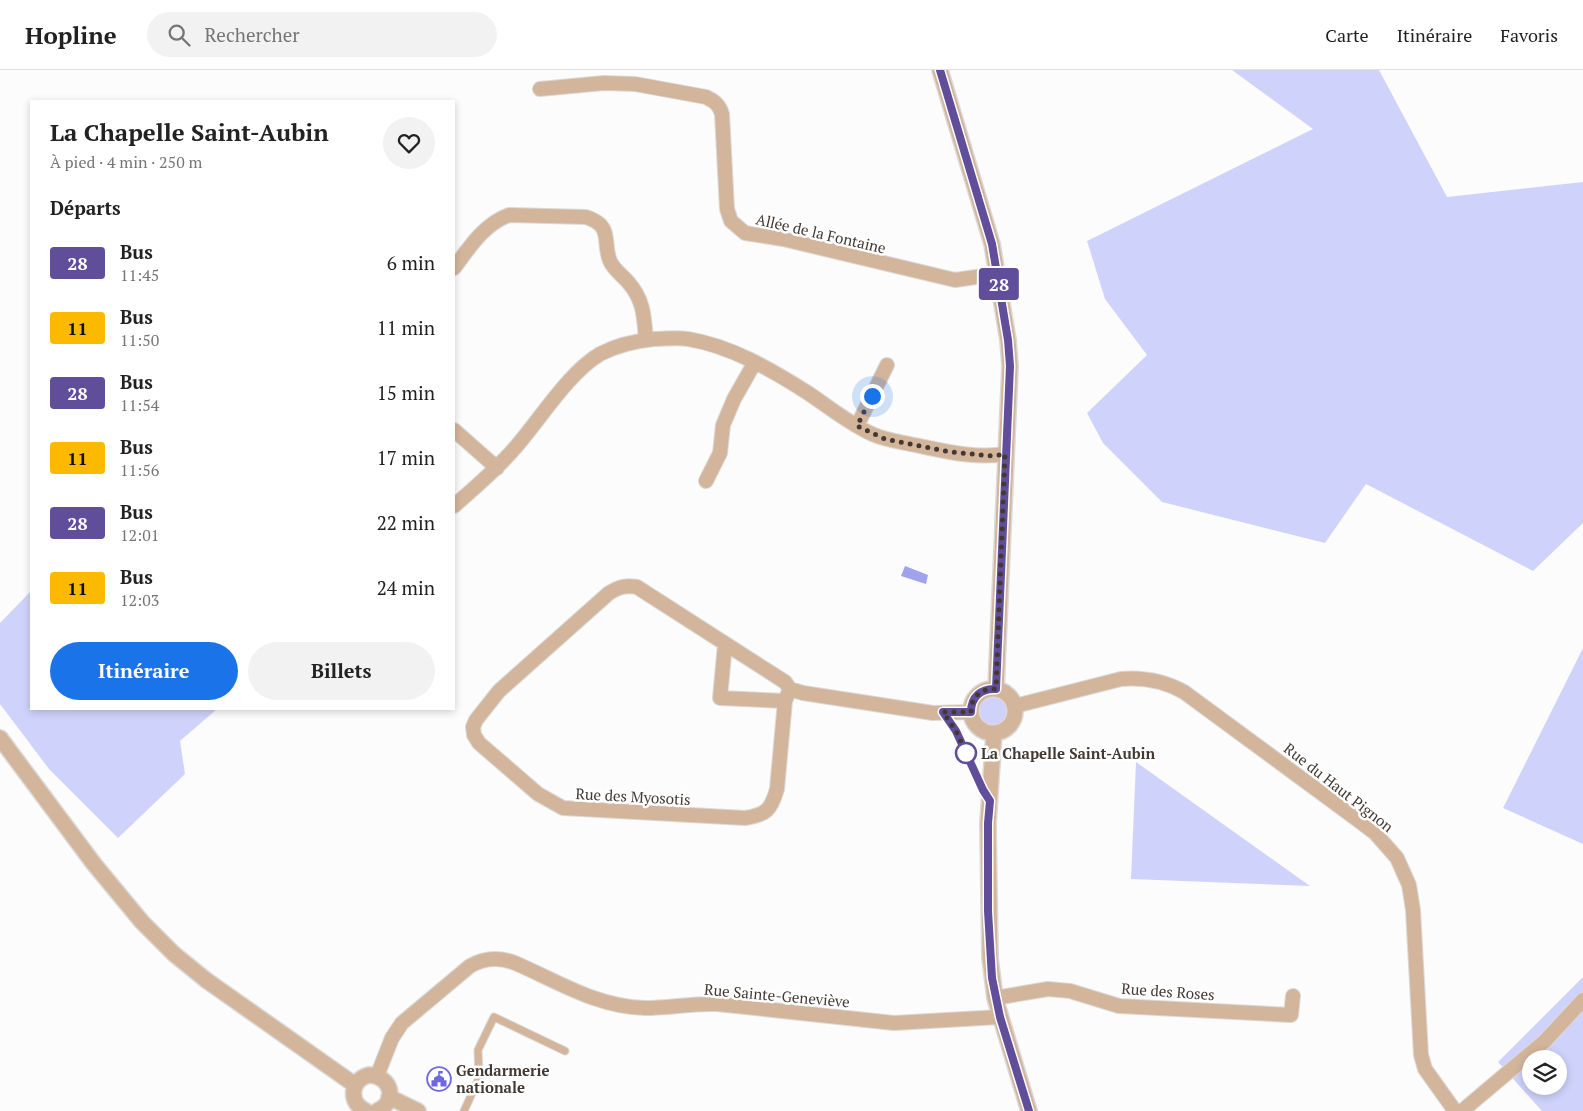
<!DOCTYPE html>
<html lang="fr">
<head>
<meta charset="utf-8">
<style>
  :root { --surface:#fff; --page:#f2f2f2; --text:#222; --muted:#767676; --line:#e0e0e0; --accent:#1a73e8 }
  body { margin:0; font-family:"PT Serif",serif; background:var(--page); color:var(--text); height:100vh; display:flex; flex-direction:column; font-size:19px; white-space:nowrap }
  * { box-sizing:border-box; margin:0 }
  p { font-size:16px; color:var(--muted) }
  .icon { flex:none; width:28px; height:28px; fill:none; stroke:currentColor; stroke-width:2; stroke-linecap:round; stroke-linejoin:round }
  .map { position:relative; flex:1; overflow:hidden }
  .side { position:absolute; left:30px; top:30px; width:425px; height:610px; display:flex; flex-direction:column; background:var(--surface); border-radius:0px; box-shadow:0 2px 8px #0003 }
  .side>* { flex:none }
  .badge { padding:0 10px; border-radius:4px; font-size:18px; line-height:32px }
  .tools { position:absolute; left:1522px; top:980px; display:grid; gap:10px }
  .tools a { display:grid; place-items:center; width:45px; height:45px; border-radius:50%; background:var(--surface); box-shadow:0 2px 8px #0003; font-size:25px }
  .you { position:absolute; width:25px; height:25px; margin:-12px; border:4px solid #fff; border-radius:50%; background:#1a73e8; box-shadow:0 0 0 8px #1a73e833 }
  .map>.badge { position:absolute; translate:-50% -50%; box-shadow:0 0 0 2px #fff }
  h2 { padding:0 20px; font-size:19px; line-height:45px }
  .round { display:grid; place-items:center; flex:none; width:52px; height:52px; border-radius:26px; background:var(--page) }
  .head { display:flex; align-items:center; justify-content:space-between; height:85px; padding:0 20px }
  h1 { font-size:24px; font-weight:700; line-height:38px }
  .button { display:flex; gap:10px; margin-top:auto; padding:10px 20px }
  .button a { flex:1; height:58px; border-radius:30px; background:var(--accent); color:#fff; font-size:20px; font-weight:700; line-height:58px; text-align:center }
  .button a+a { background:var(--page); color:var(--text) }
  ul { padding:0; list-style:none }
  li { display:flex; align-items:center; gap:15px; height:65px; padding:0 20px }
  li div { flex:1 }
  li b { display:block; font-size:19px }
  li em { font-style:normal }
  li .badge { min-width:55px; font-weight:700; text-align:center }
  header { display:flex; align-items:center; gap:30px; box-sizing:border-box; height:70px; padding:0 25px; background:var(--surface); border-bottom:1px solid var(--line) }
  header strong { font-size:24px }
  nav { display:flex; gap:28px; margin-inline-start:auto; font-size:18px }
  .search { width:350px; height:45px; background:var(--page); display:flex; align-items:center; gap:12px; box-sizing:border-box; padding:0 18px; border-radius:28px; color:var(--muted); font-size:19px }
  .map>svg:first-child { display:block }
  .green { fill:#cfd3fc; fill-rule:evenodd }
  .water { fill:#9fa2ed }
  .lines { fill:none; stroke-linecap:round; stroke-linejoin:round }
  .service-casing { stroke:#dbd9d8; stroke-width:9 }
  .minor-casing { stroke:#dbd9d8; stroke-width:16 }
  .tertiary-casing { stroke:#dbd9d8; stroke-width:18 }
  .service { stroke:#d3b59c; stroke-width:7 }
  .minor { stroke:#d3b59c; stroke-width:14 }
  .tertiary { stroke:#d3b59c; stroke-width:15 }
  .line-casing { stroke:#fff; stroke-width:11 }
  .line { stroke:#614e9b; stroke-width:8 }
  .walk { stroke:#433932; stroke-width:5; stroke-dasharray:0 9 }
  .stop-dot { fill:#fff; stroke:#614e9b; stroke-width:2.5 }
  .labels { text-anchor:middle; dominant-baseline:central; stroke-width:5; stroke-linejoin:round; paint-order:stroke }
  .street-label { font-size:15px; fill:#433932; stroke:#fff }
  .stop-label { font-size:15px; font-weight:bold; fill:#433932; stroke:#fff; text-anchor:start }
  .poi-label { font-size:15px; font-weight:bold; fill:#433932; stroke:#fff; text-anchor:start }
</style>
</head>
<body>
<header>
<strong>Hopline</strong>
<div class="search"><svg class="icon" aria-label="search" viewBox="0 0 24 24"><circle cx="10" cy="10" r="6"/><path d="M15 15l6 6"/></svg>Rechercher</div>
<nav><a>Carte</a><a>Itinéraire</a><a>Favoris</a></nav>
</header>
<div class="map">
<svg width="1583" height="1041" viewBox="0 0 1583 1041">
  <rect width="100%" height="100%" fill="#fcfcfc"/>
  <path class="green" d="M 1232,0 L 1379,0 L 1447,127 L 1583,112 L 1583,453 L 1533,501 L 1366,414 L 1325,473 L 1162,432 L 1103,373 L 1087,343 L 1147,285 L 1105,229 L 1087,171 L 1313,59 Z
    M 31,521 L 31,639 L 217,639 L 180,671 L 185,704 L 118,768 L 49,699 L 0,634 L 0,553 Z
    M 1583,578 L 1583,774 L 1503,738 Z
    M978 641a15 15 0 1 1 30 0a15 15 0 1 1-30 0Z
    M 1136,692 L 1310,816 L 1131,809 Z
    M 1583,907 L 1583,1041 L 1542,1041 L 1498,992 ZM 1531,989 L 1559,989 L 1559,1016 L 1531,1016 Z"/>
  <path class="water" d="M 905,496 L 928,505 L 926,514 L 901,506 Z"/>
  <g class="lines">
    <g class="service-casing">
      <path id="service" d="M 944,643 L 956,661 L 987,727
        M 464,1041 L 479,1008 L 478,980 L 494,947 L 565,981"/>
    </g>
    <g class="minor-casing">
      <path id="minor" d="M 540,19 L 604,13 L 635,14 L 706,27 C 714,31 719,34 722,44 L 727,139 L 731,151 L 745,163 L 783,169 L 955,210 L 997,204
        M 454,198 C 469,178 484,154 509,145 L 586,147 C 614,156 602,172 610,191 C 614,200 622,205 628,212 C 644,230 644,247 646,270
        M 857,356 L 887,295
        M 454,360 L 497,398
        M 706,411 L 720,383 L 723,355 L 734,329 L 755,292
        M 454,436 C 474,418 496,400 514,379 C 539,351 568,303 600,284 C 617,275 635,271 654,269 C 665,269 677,267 688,269 C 731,276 772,300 808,323 C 829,337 848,353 872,364 C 885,370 901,372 915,375 C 944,381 976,389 1005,384
        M 725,574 L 720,628 L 785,631
        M 790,619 L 785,631 L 777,719 C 771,740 766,745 745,748 L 563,738 L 538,724 L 479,673 L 474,665 L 473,657 L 476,650 L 499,621 L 609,523 C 619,517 625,515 637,517 L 785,612 L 790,619 L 803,623 L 933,643 L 971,642
        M 1015,636 L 1121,609 C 1144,607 1164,611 1184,622 L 1358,750 L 1375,763 L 1397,788 L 1409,815 L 1413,840 L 1421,985 L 1425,999 L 1455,1041
        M 995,928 L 1048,919 L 1070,921 L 1119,936 L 1291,945 L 1293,926
        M 377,1006 L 392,968 L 402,953 L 470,896 C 484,888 500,887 515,893 C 557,911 597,937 645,938 C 669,938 693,933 717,934 L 894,953 L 1000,947
        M 1462,1041 L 1545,971 L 1583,930"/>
    </g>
    <g class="tertiary-casing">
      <path id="tertiary" d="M 940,0 L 992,174 L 1008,270 L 1010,296 L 996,619
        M971 641a22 22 0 1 1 44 0a22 22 0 1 1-44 0Z
        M 994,663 L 988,753 L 990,888 L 995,928 L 1029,1041
        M 0,668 L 94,794 L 142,852 L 174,884 L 206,910 L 355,1015
        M 389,1027 L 418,1041
        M 366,1041 C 348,1033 350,1010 369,1005 C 392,1006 398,1032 377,1041"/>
    </g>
    <use href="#service" class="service"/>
    <use href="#minor" class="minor"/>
    <use href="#tertiary" class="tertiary"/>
  </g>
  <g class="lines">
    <g class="line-casing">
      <path id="line" d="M 940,0 L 992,174 L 1008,270 L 1010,296 L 996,619 C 981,618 971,627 971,642 L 943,642 L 956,661 L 983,720 L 990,731 L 988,753 L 988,841 L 992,908 L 1000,947 L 1029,1041"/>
    </g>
    <use href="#line" class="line"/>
    <path class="walk" d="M 872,326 L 857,356 L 885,369 L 951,382 L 992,386 L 1005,384 L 996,619 C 981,618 971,627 971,642 L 943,642 L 956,661 L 966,683"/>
  </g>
  <defs>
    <g id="civic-ring" transform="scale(1.25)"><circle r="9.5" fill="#fff" stroke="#6d67e1" stroke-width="1.5"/><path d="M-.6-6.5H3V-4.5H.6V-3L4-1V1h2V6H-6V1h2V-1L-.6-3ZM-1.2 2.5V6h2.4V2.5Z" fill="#6d67e1"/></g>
  </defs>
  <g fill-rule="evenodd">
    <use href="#civic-ring" x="439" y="1009"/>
  </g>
  <circle class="stop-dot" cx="966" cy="683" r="10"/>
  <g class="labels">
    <g class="street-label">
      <text transform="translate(821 163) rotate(13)">Allée de la Fontaine</text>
      <text transform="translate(1339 717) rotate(38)">Rue du Haut Pignon</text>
      <text transform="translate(633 726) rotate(3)">Rue des Myosotis</text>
      <text transform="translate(1168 921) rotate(4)">Rue des Roses</text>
      <text transform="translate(777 925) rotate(5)">Rue Sainte-Geneviève</text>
    </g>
    <g class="stop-label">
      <text x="981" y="683">La Chapelle Saint-Aubin</text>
    </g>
    <g class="poi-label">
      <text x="456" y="1000">Gendarmerie<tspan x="456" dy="17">nationale</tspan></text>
    </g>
  </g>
</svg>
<div class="tools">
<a><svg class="icon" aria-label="layers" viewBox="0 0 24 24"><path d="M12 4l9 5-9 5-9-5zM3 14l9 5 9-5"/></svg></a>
</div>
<div class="you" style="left:872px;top:326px"></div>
<b class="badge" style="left:999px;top:214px;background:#614e9b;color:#fff">28</b>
<section class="side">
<div class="head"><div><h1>La Chapelle Saint-Aubin</h1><p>À pied · 4 min · 250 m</p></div><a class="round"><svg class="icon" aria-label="heart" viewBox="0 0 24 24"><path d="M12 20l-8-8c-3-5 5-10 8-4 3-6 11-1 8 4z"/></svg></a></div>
<h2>Départs</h2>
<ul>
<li><span class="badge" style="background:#614e9b;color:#fff">28</span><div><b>Bus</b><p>11:45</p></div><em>6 min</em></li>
<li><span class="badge" style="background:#fbba00;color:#111">11</span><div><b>Bus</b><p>11:50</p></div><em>11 min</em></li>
<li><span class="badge" style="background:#614e9b;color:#fff">28</span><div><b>Bus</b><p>11:54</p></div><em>15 min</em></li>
<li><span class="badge" style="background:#fbba00;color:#111">11</span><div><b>Bus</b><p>11:56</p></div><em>17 min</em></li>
<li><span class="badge" style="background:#614e9b;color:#fff">28</span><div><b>Bus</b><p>12:01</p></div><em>22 min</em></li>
<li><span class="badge" style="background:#fbba00;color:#111">11</span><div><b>Bus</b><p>12:03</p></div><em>24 min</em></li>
</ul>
<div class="button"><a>Itinéraire</a><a>Billets</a></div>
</section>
</div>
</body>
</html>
